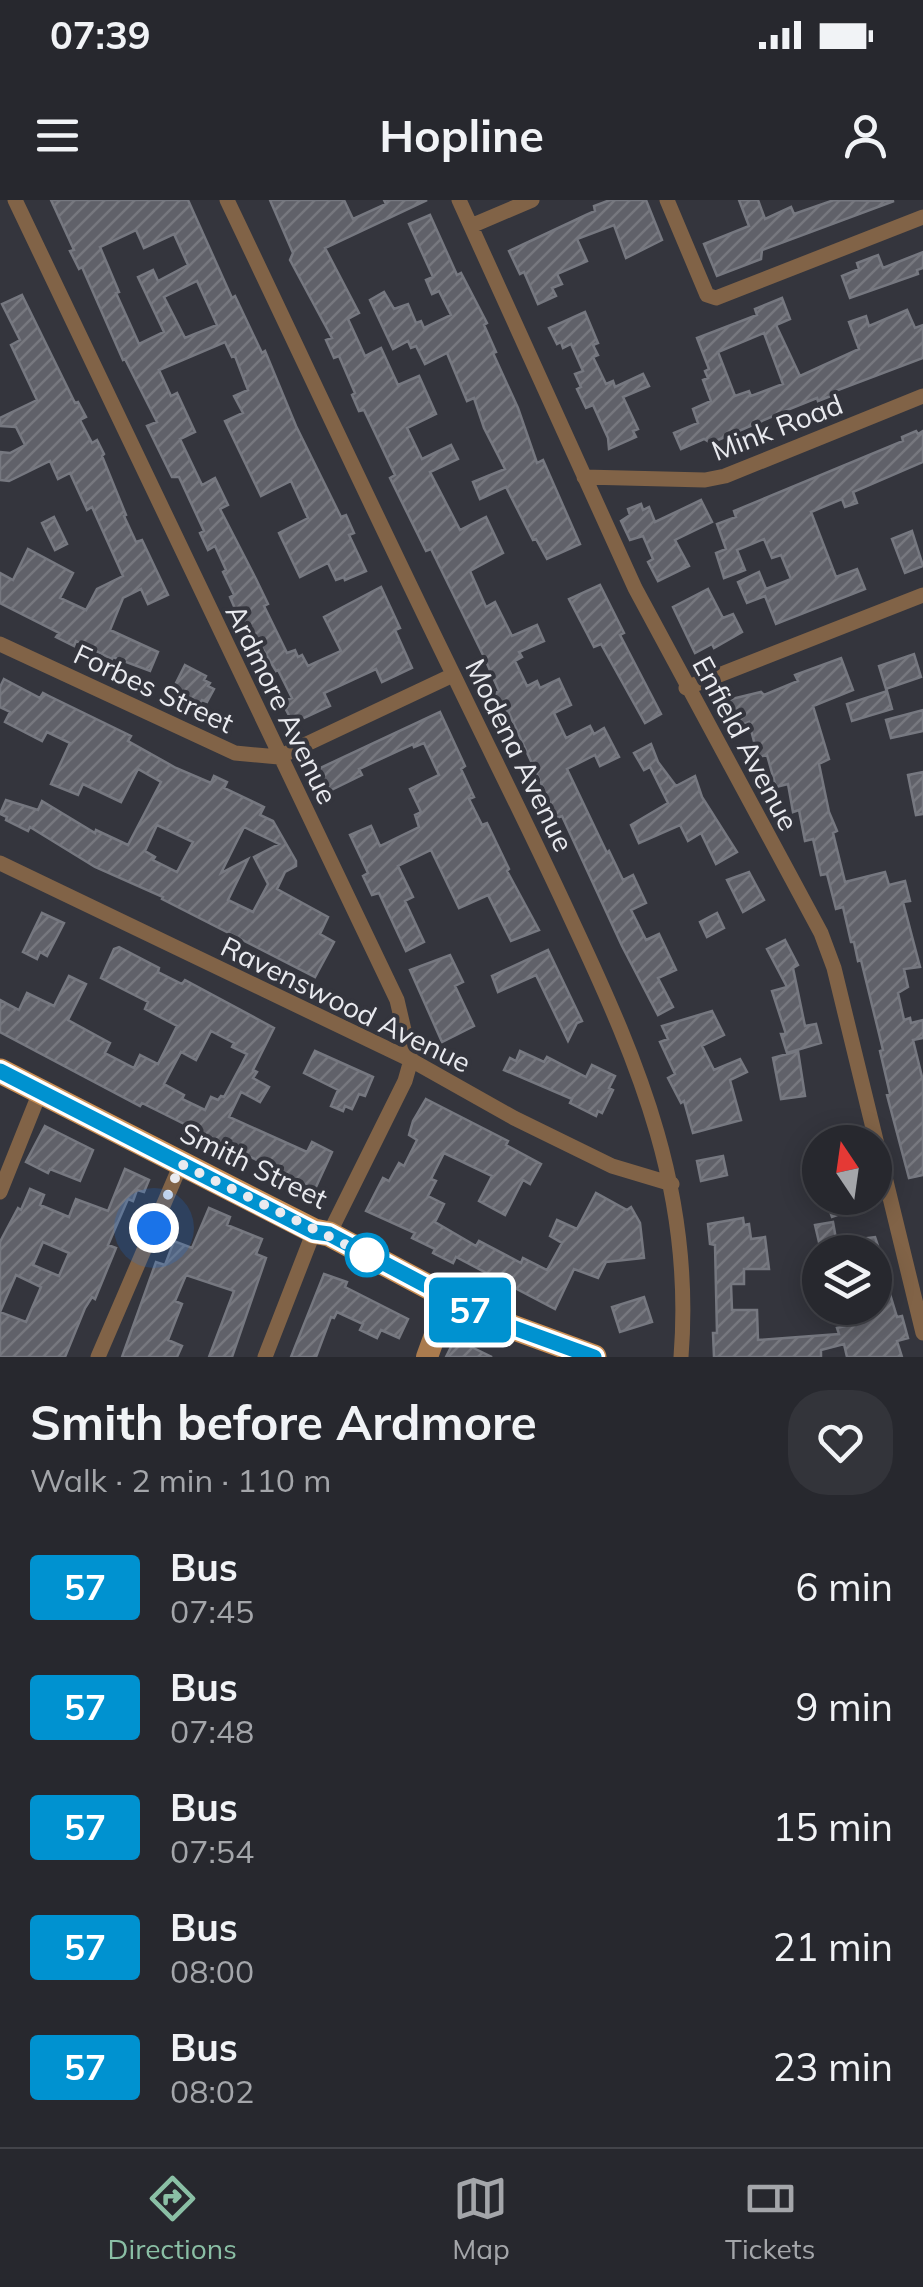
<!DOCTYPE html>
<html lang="en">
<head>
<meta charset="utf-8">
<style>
  :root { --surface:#27282e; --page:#33343a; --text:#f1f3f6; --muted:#a4a6aa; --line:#43444a; --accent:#8abfa5 }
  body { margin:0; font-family:Mulish,sans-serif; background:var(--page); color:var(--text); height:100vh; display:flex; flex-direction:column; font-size:38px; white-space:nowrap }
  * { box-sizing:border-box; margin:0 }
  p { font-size:32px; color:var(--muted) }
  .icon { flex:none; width:55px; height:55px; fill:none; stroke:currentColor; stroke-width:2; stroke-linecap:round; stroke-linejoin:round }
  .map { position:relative; height:1157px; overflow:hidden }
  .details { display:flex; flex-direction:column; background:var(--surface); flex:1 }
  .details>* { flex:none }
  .badge { padding:0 20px; border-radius:8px; font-size:35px; line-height:65px }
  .needle { width:65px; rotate:347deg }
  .controls { position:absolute; left:802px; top:925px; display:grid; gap:20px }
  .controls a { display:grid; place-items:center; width:90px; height:90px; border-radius:50%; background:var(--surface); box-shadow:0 5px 25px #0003,0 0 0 2px var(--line); font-size:50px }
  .you { position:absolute; width:50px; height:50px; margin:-25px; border:8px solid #fff; border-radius:50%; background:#1a73e8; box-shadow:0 0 0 15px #1a73e833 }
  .map>.badge { position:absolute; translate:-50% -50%; box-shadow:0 0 0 5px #fff }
  .round { display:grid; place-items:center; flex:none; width:105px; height:105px; border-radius:40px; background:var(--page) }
  .head { display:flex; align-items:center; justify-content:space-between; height:170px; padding:0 30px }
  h1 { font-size:48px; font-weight:700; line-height:75px }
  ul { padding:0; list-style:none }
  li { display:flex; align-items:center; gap:30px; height:120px; padding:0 30px }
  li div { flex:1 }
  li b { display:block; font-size:38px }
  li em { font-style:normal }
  li .badge { min-width:110px; font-weight:700; text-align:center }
  .status { display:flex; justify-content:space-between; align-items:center; height:70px; padding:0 50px; background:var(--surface); direction:ltr }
  .status svg { height:28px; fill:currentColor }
  header { display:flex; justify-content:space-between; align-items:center; height:130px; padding:0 30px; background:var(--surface); font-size:45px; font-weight:700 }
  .menu { display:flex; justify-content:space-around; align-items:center; height:140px; border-top:2px solid var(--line); background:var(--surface); font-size:28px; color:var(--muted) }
  .menu a { display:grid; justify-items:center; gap:5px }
  .menu .active { color:var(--accent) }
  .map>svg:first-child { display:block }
  .building { fill:url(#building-hatch); stroke:#767880; stroke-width:2.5; fill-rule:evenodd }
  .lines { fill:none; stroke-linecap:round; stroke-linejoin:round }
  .street { stroke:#816347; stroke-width:15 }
  .secondary { stroke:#aa7b4e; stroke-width:22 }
  .primary { stroke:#ca8e52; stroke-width:25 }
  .line-casing { stroke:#fff; stroke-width:22 }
  .line { stroke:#0092d0; stroke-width:15 }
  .walk { stroke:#e9eaef; stroke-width:10; stroke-dasharray:0 18 }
  .stop-dot { fill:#fff; stroke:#0092d0; stroke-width:5 }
  .labels { text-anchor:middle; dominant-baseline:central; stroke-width:8; stroke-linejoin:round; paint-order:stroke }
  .street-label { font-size:28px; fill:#e9eaef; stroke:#34353d }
</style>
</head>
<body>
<div class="status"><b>07:39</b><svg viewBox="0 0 49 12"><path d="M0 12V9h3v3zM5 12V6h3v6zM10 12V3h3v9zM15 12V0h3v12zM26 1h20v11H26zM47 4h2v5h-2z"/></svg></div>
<header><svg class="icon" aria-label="menu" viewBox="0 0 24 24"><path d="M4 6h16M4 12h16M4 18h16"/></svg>Hopline<svg class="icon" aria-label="person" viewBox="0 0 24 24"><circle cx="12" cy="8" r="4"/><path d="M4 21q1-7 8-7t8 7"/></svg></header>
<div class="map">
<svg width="923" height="1157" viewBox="0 0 923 1157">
  <defs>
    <pattern id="building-hatch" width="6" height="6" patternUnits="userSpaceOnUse" patternTransform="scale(2.5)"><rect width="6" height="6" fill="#606169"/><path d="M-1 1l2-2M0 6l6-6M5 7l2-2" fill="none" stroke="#77787f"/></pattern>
  </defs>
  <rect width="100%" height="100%" fill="#34353d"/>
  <path class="building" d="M 51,0 L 188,0 L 232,98 L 235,96 L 262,153 L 265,151 L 296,226 L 341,317 L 346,315 L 354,333 L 349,335 L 366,371 L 345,380 L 344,377 L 336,380 L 328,363 L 300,377 L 279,333 L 308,318 L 291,281 L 261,296 L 225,221 L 243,213 L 234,196 L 248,190 L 235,156 L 232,157 L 225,142 L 159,170 L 171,196 L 177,193 L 195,232 L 180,239 L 202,285 L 215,278 L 228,305 L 220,309 L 256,379 L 268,404 L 264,406 L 287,453 L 295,450 L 298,457 L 302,455 L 308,466 L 341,451 L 324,417 L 381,387 L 400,428 L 395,430 L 412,468 L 382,482 L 376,469 L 324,493 L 330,506 L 293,523 L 282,502 L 292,498 L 278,470 L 276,471 L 255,436 L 253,437 L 242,416 L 239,418 L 230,397 L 234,395 L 223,372 L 226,370 L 215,346 L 208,350 L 200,333 L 204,331 L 179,277 L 172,277 L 147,226 L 157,222 L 125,159 L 123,160 L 82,67 L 79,69 L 70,51 L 74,50 ZM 136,30 L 144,48 L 174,34 L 188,65 L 158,81 L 153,70 L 138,77 L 164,132 L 139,144 L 116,93 L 119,92 L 100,47 ZM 197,81 L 217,125 L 185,138 L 164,97 Z
    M 270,0 L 344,0 L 353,19 L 386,4 L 384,0 L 427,0 L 325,48 L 359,113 L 348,119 L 365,156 L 381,148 L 398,185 L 419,176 L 436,214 L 407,228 L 422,259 L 451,245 L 458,259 L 430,272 L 460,330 L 486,317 L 503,353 L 470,371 L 486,407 L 495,402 L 512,436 L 537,425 L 544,441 L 519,452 L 522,457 L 515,461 L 527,486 L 537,481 L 540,488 L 559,479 L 571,505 L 554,513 L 566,538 L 590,526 L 594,534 L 604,528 L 619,557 L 600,566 L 595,555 L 567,569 L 607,653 L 609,651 L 623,680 L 633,675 L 646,703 L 631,710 L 646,740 L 659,734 L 676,770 L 658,778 L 673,807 L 658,815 L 622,746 L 562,616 L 557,618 L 508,511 L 504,513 L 494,494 L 499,491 L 485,459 L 431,349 L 426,351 L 390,278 L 395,275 L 364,210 L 359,211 L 352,195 L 355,193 L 339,156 L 334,158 L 326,140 L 332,138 L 290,60 L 293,53 Z
    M 610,0 L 646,0 L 662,40 L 626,58 L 614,25 L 577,39 L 587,61 L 557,74 L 562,84 L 552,88 L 556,96 L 538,104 L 524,72 L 520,74 L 509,51 L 586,15 L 595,11 L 594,6 Z
    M 739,0 L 758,0 L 765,19 L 791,7 L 794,14 L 834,0 L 894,1 L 762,50 L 761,59 L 717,76 L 704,44 L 749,26 Z
    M 430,15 L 457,75 L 461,73 L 487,123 L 484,125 L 496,152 L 493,153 L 518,208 L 537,263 L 543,260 L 580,344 L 547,359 L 536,339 L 533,340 L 506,287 L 480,299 L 473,282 L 505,269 L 484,228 L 474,198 L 467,201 L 447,153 L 425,164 L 416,146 L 411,148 L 408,141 L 393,149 L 370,100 L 384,92 L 394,109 L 408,104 L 416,123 L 421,121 L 424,128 L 451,115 L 439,91 L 432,94 L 426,80 L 433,77 L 409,24 Z
    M 923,52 L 923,68 L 917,70 L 918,74 L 850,98 L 842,76 L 859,69 L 857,63 L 878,55 L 883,68 Z
    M 22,95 L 75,203 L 78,202 L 86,217 L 80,220 L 92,243 L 97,240 L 104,254 L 102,256 L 126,315 L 124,316 L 136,342 L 142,340 L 168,395 L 148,404 L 141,389 L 123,398 L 110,430 L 158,452 L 150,471 L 113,457 L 112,459 L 76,441 L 74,446 L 56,437 L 59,433 L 0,403 L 0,373 L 13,380 L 28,349 L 73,373 L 60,398 L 86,410 L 97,389 L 123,376 L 92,307 L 87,310 L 70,273 L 58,279 L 50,261 L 9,281 L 0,280 L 0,252 L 10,253 L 25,245 L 16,227 L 0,226 L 0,218 L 37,200 L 11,145 L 20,140 L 2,104 Z
    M 782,98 L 790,119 L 776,125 L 800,176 L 859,149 L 849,122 L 866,116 L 869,126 L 907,110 L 915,128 L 923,125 L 923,158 L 830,193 L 831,196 L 818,201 L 817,198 L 792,208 L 711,243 L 704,239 L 681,249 L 674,233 L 698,223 L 693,209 L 711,201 L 703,180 L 708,178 L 705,171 L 709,169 L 697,138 L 757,115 L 755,109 ZM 764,133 L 783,184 L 751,196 L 749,191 L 735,196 L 718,152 Z
    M 585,112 L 598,143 L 593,145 L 598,155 L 593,157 L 606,184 L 613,181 L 615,187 L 643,174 L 649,186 L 623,197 L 638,229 L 633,231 L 636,237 L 609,249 L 608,238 L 593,205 L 586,208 L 577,189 L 581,187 L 575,174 L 583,171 L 571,144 L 563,148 L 561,142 L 557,144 L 549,128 Z
    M 916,231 L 918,234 L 923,231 L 923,262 L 853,292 L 857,303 L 845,307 L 842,299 L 811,312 L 836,377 L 857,369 L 865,389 L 776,424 L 765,396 L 747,403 L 738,382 L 759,372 L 766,389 L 791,379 L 781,355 L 772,358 L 764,339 L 737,350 L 745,370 L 724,378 L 716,353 L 726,349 L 717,324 L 736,317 L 734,311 L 903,241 L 902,237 Z
    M 701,300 L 712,322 L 675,340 L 689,366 L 658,381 L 648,362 L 653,359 L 643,336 L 630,340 L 621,321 L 630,315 L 628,309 L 641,304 L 643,310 L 649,307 L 655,322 Z
    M 54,317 L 67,344 L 55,350 L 42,323 Z
    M 912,331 L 923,366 L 905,373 L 892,339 Z
    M 600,385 L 624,433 L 620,435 L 661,514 L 645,523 L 601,444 L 594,447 L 569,399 Z
    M 708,389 L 723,418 L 733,414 L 742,432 L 714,448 L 712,444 L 695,453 L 673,407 Z
    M 914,454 L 921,477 L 886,489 L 879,466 Z
    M 841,458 L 853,490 L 813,506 L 829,559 L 819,564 L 829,612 L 837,631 L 833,633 L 845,682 L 885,672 L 889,685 L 905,681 L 910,701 L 903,702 L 920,767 L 904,769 L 908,787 L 898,793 L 904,820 L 910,818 L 911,823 L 923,820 L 923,838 L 913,840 L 923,881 L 923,975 L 909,978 L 887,895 L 890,894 L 880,851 L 883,850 L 861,760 L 858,761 L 854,742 L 851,742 L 843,707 L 836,709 L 827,674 L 821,675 L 813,639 L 805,641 L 799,610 L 793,612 L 788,584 L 776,587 L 767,555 L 758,557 L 749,522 L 739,526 L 727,500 L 761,492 L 764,495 L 798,481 L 795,475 Z
    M 185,465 L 206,476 L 204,480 L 210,483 L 208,486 L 214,489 L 207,502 L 202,500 L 200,503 L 173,489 Z
    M 4,479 L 40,498 L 43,493 L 49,496 L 131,536 L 128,541 L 176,568 L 211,583 L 214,576 L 227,582 L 224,588 L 264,607 L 260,615 L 273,621 L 296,661 L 296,666 L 285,672 L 277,689 L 328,717 L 320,734 L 334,742 L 315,777 L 162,699 L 163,697 L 95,667 L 30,627 L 28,631 L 6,620 L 7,617 L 0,614 L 6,600 L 38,610 L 42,601 L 95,633 L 96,630 L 128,645 L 161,582 L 138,569 L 121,602 L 83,584 L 78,595 L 51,584 L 70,543 L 47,532 L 42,541 L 5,522 L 10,512 L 0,507 L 0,487 ZM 157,625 L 193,642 L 177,672 L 153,660 L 155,657 L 145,651 ZM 244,627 L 279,644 L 254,657 L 268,684 L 253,712 L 228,700 L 248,659 L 221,673 Z
    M 887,491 L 892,509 L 852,521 L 847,504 Z
    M 923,510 L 923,531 L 891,538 L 886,520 Z
    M 440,512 L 465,566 L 461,569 L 474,597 L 469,599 L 482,625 L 487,623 L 509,669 L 507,671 L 539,730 L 511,741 L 488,695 L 459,708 L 431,650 L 398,666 L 413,697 L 405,701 L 424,742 L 406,751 L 379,693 L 372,695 L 363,676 L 368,673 L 350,635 L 371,626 L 380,646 L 419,627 L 415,615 L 421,612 L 410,589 L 439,575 L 424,543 L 414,547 L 413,544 L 359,569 L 362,575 L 329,591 L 318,569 Z
    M 651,544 L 658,562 L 676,586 L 695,576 L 702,597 L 737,652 L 716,664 L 701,633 L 688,641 L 680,625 L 639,643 L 631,625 L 668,603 L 650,567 L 644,570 L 634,553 Z
    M 923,572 L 923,614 L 916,615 L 908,575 Z
    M 749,672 L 764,700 L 743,712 L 727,680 Z
    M 42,713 L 64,723 L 47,756 L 40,752 L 37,759 L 23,752 Z
    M 717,713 L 724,728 L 707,737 L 700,722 Z
    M 785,740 L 798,765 L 793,768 L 805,826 L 816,824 L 821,843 L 787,853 L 781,834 L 786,834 L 772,791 L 787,787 L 767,749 Z
    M 119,747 L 159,768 L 158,772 L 182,784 L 185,780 L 274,828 L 253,870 L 257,872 L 253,878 L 269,887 L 260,902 L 241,892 L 229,917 L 307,952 L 312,942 L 332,952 L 315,989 L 142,903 L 140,906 L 0,832 L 0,800 L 19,810 L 27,793 L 54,806 L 69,776 L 86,784 L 68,820 L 110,843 L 105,853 L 134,868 L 140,855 L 158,864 L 177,826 L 145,809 L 148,802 L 101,778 L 114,749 ZM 211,831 L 234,843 L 232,847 L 247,854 L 224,897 L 221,896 L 218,900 L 211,897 L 205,910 L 182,899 L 184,895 L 164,884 L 181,852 L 196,860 Z
    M 548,750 L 582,821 L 577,823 L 568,841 L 536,775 L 498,792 L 492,776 Z
    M 450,755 L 463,782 L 455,786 L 474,826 L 442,842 L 410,770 Z
    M 712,811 L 724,835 L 702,846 L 714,870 L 740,859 L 747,872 L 730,880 L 741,920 L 693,933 L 684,901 L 681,903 L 668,878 L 675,874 L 660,842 L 668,839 L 662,826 Z
    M 315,851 L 373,877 L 365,896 L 359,894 L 352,909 L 345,906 L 343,911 L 331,906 L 338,890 L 304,873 Z
    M 520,851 L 544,862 L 547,857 L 586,877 L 592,865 L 615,876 L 609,888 L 613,890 L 602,913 L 598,911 L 596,916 L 570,903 L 572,899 L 504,870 L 510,858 L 516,861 Z
    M 798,851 L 805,896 L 781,899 L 773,858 Z
    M 426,899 L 508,941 L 506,945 L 541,964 L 530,984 L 523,980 L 505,1015 L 479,1001 L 492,976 L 444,953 L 431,979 L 436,981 L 428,996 L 444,1004 L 435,1022 L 476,1046 L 479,1041 L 521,1063 L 523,1058 L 547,1070 L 562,1043 L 550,1036 L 557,1020 L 577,1029 L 596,993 L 627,1010 L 631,1007 L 640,1023 L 644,1058 L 606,1062 L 598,1078 L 574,1069 L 555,1109 L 456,1057 L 453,1063 L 433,1053 L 435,1049 L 412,1038 L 415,1033 L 366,1011 L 383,978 L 389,981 L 399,963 L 404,966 L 417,940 L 409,935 L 413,921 Z
    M 45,926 L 93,950 L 80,981 L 50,969 L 48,973 L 26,962 Z
    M 723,956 L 727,975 L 701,981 L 697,961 Z
    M 125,969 L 149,980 L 144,992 L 137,990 L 133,1001 L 128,999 L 108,1045 L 116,1048 L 95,1099 L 92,1097 L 85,1108 L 65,1157 L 0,1157 L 0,1112 L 26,1122 L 41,1087 L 16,1075 L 0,1112 L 0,1042 L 18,1008 L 21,1010 L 30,989 L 44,995 L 40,1005 L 69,1017 L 76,999 L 108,1011 ZM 43,1042 L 69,1053 L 59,1076 L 33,1065 Z
    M 825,998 L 853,998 L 857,1008 L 832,1017 Z
    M 209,1008 L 230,1017 L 227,1025 L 262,1039 L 256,1054 L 266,1058 L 232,1157 L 209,1157 L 234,1091 L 186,1075 L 175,1101 L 182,1104 L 168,1140 L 182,1146 L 177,1157 L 122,1157 L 156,1062 L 165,1065 L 174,1041 L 192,1048 Z
    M 743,1018 L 744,1025 L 749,1024 L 751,1039 L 765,1037 L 769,1069 L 744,1069 L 744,1084 L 731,1084 L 732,1110 L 757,1110 L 758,1140 L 839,1134 L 837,1128 L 857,1123 L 853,1108 L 875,1108 L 875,1093 L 889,1091 L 897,1117 L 902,1116 L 908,1138 L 897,1141 L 902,1157 L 847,1157 L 844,1144 L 821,1150 L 821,1157 L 714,1157 L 713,1133 L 717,1133 L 715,1045 L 710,1044 L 708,1024 Z
    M 833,1022 L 836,1039 L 819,1042 L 815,1025 Z
    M 875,1037 L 880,1052 L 850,1052 L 844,1041 Z
    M 324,1074 L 347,1082 L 345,1087 L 408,1119 L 399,1138 L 381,1130 L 377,1138 L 360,1130 L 363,1124 L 337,1112 L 334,1118 L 331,1117 L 316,1157 L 291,1157 Z
    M 644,1097 L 652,1122 L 620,1132 L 612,1107 Z
    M 455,1139 L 492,1157 L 446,1157 Z"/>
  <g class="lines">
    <path class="street" d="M 15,0 L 397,800 L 411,860 L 405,881 L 329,1034
      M 227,0 C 303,159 377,319 455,478 C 494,559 535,640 573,723 C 640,866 694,994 681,1157
      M 459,0 L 635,388 L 821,733 L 834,768 L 923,1133
      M 667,0 L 707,95 L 716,98 L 923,17
      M 471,26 L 532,0
      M 584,277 L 705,280 L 725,276 L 923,196
      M 0,444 L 235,553 L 279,557 L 453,475
      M 686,488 L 923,395
      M 0,663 L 411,860 L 514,918 L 612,966 L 672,984
      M 0,992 L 40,892
      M 98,1157 L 181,964
      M 265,1157 L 314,1031"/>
    <path class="secondary" d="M 427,1157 L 448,1099"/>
    <path class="primary" d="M 0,871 L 314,1031 L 329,1034 L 487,1118 L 594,1157"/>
  </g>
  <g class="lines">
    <g class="line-casing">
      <path id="line" d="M 0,871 L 314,1032 L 329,1034 L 487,1118 L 594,1157"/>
    </g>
    <use href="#line" class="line"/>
    <path class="walk" d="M 154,1028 L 181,964 L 367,1055"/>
  </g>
  <circle class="stop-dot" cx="367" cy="1055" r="20"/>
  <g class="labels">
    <g class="street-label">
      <text transform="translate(777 227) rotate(-21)">Mink Road</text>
      <text transform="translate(154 488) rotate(25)">Forbes Street</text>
      <text transform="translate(282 504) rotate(64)">Ardmore Avenue</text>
      <text transform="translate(746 543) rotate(62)">Enfield Avenue</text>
      <text transform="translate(520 555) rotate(64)">Modena Avenue</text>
      <text transform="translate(346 804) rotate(26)">Ravenswood Avenue</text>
      <text transform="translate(254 965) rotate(26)">Smith Street</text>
    </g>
  </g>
</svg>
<div class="controls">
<a><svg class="needle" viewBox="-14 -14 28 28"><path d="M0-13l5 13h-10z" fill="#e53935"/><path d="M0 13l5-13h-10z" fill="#a4a6aa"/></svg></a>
<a><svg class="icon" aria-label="layers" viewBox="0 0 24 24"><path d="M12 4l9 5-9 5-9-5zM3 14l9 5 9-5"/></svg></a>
</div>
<div class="you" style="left:154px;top:1028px"></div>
<b class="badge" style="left:470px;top:1110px;background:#0092d0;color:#fff">57</b>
</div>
<section class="details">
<div class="head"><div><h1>Smith before Ardmore</h1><p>Walk · 2 min · 110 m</p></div><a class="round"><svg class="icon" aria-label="heart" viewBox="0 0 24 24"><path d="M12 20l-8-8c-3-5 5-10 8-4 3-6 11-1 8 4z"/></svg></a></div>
<ul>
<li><span class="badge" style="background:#0092d0;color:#fff">57</span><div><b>Bus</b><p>07:45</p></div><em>6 min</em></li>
<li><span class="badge" style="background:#0092d0;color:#fff">57</span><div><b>Bus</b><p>07:48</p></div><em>9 min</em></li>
<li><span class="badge" style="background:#0092d0;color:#fff">57</span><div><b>Bus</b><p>07:54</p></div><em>15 min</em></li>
<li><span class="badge" style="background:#0092d0;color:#fff">57</span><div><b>Bus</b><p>08:00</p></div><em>21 min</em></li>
<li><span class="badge" style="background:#0092d0;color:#fff">57</span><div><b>Bus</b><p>08:02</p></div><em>23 min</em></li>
</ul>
</section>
<nav class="menu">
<a class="active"><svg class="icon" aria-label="directions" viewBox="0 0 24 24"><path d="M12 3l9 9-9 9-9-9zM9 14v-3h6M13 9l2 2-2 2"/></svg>Directions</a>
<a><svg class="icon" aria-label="map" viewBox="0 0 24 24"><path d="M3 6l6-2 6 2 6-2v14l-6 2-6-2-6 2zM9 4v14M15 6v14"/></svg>Map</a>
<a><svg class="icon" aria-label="tickets" viewBox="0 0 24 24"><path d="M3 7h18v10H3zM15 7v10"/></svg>Tickets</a>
</nav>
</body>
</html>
